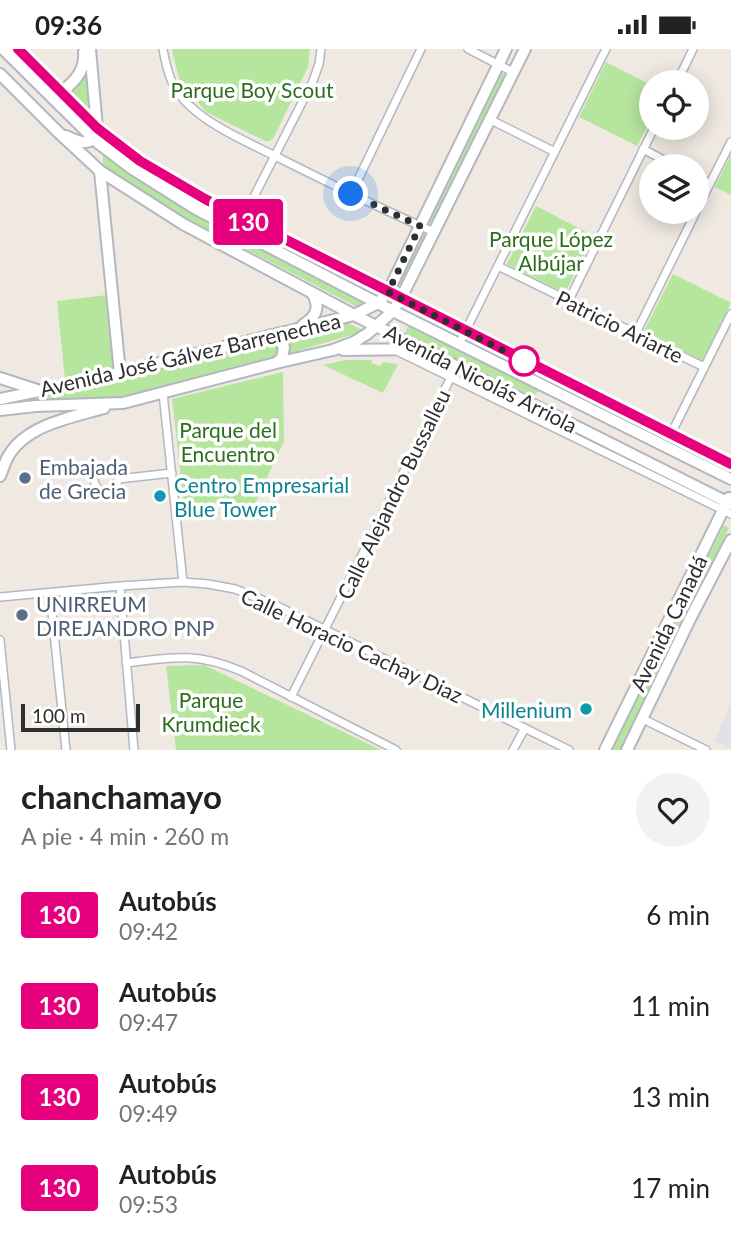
<!DOCTYPE html>
<html lang="es">
<head>
<meta charset="utf-8">
<style>
  :root { --surface:#fff; --page:#f2f2f2; --text:#222; --muted:#767676 }
  body { margin:0; font-family:Lato,sans-serif; background:var(--page); color:var(--text); height:100vh; display:flex; flex-direction:column; font-size:26px; white-space:nowrap }
  * { box-sizing:border-box; margin:0 }
  p { font-size:23px; color:var(--muted) }
  .icon { flex:none; width:38px; height:38px; fill:none; stroke:currentColor; stroke-width:2; stroke-linecap:round; stroke-linejoin:round }
  .map { position:relative; height:701px; overflow:hidden }
  .drawer { display:flex; flex-direction:column; background:var(--surface); flex:1 }
  .drawer>* { flex:none }
  .badge { padding:0 14px; border-radius:5px; font-size:24px; line-height:46px }
  .buttons { position:absolute; left:639px; top:21px; display:grid; gap:14px }
  .buttons a { display:grid; place-items:center; width:70px; height:70px; border-radius:50%; background:var(--surface); box-shadow:0 4px 18px #0003; font-size:35px }
  .scale { position:absolute; left:21px; bottom:18px; width:119px; box-sizing:border-box; padding-left:7px; border:4px solid #2e2e2e; border-top:0; font-size:19px; line-height:24px; white-space:nowrap; color:#2e2e2e; -webkit-text-stroke:5px #fff; paint-order:stroke }
  .you { position:absolute; width:35px; height:35px; margin:-18px; border:5px solid #fff; border-radius:50%; background:#1a73e8; box-shadow:0 0 0 10px #1a73e833 }
  .map>.badge { position:absolute; translate:-50% -50%; box-shadow:0 0 0 4px #fff }
  .round { display:grid; place-items:center; flex:none; width:74px; height:74px; border-radius:37px; background:var(--page) }
  .head { display:flex; align-items:center; justify-content:space-between; height:119px; padding:0 21px }
  h1 { font-size:33px; font-weight:700; line-height:52px }
  ul { padding:0; list-style:none }
  li { display:flex; align-items:center; gap:21px; height:91px; padding:0 21px }
  li div { flex:1 }
  li b { display:block; font-size:26px }
  li em { font-style:normal }
  li .badge { min-width:77px; font-weight:700; text-align:center }
  .status { display:flex; justify-content:space-between; align-items:center; height:49px; padding:0 35px; background:var(--surface); direction:ltr }
  .status svg { height:19px; fill:currentColor }
  .map>svg:first-child { display:block }
  .industrial { fill:#e3e1e8 }
  .green { fill:#b6e59e }
  .lines { fill:none; stroke-linecap:round; stroke-linejoin:round }
  .street-casing { stroke:#b4b7c1; stroke-width:10 }
  .secondary-casing { stroke:#b4b7c1; stroke-width:14 }
  .street { stroke:#fff; stroke-width:7 }
  .secondary { stroke:#fff; stroke-width:10 }
  .line-casing { stroke:#fff; stroke-width:16 }
  .line { stroke:#e6007e; stroke-width:10 }
  .walk { stroke:#2e2e2e; stroke-width:7; stroke-dasharray:0 12.6 }
  .stop-dot { fill:#fff; stroke:#e6007e; stroke-width:3.5 }
  .service-dot { fill:#5c6f8a; stroke:#fff; stroke-width:2.5 }
  .culture-dot { fill:#0f9aa8; stroke:#fff; stroke-width:2.5 }
  .labels { text-anchor:middle; dominant-baseline:central; stroke-width:7; stroke-linejoin:round; paint-order:stroke }
  .park-label { font-size:21px; fill:#2c6e1b; stroke:#fff }
  .street-label { font-size:21px; fill:#2e2e2e; stroke:#fff }
  .service-label { font-size:21px; fill:#4e5e75; stroke:#fff; text-anchor:start }
  .culture-label { font-size:21px; fill:#0d838f; stroke:#fff; text-anchor:start }
</style>
</head>
<body>
<div class="status"><b>09:36</b><svg viewBox="0 0 49 12"><path d="M0 12V9h3v3zM5 12V6h3v6zM10 12V3h3v9zM15 12V0h3v12zM26 1h20v11H26zM47 4h2v5h-2z"/></svg></div>
<div class="map">
<svg width="731" height="701" viewBox="0 0 731 701">
  <rect width="100%" height="100%" fill="#efe9e1"/>
  <path class="industrial" d="M 731,654 L 731,699 L 714,692 Z"/>
  <path class="green" d="M 172,0 L 310,0 L 308,18 L 273,90 L 267,93 L 206,63 L 179,30 Z
    M 606,13 L 651,36 L 651,70 L 637,97 L 579,68 Z
    M 88,21 L 94,71 L 66,45 Z
    M 501,24 L 508,27 L 433,176 L 426,173 Z
    M 103,102 L 365,252 L 357,258 L 150,150 L 103,116 Z
    M 731,105 L 731,146 L 715,138 Z
    M 536,157 L 594,187 L 565,244 L 507,215 Z
    M 421,184 L 426,186 L 397,245 L 392,242 Z
    M 673,225 L 731,254 L 702,312 L 644,282 Z
    M 107,246 L 114,319 L 65,330 L 57,252 Z
    M 345,273 L 365,282 L 153,344 L 104,352 L 24,353 L 23,350 Z
    M 408,277 L 539,337 L 539,342 L 533,347 L 405,285 Z
    M 346,311 L 372,311 L 371,314 L 380,317 L 383,313 L 398,315 L 383,344 L 323,316 Z
    M 283,323 L 284,392 L 252,461 L 233,452 L 227,452 L 184,456 L 172,350 Z
    M 724,476 L 729,479 L 689,559 L 685,554 Z
    M 678,564 L 684,567 L 651,634 L 649,646 L 623,701 L 612,701 Z
    M 204,616 L 381,701 L 176,701 L 166,617 Z"/>
  <g class="lines">
    <g class="street-casing">
      <path id="street" d="M 163,0 C 167,23 172,41 190,57 C 211,78 256,97 283,111 C 333,136 383,161 434,183
        M 468,0 L 513,23
        M 677,33 L 693,0
        M 489,70 L 555,103
        M 643,100 L 675,117
        M 696,128 L 710,135
        M 351,145 L 421,0
        M 696,162 L 731,93
        M 241,173 L 313,32 L 319,15 L 321,0
        M 498,217 L 704,318
        M 388,243 L 731,415
        M 569,251 L 654,79
        M 636,284 L 696,163
        M 459,295 L 606,0
        M 397,302 L 731,465
        M 163,344 L 183,533
        M 671,385 L 731,265
        M94 430a12 12 0 1 1 24 0a12 12 0 1 1-24 0Z
        M 118,430 L 172,424
        M 120,537 L 134,701
        M 50,544 L 66,701
        M 0,548 L 120,537 L 183,533 L 208,535 L 235,540 L 275,556 L 569,701
        M 0,591 L 11,701
        M 126,614 C 173,608 196,603 241,622 L 396,701
        M 291,648 L 453,324
        M 643,670 L 706,701
        M 513,701 L 525,679"/>
    </g>
    <g class="secondary-casing">
      <path id="secondary" d="M 3,0 L 98,94 L 131,119 L 196,160 L 393,262 L 731,430
        M 18,0 L 97,79 L 140,112 L 228,163 L 388,243
        M 0,25 L 57,82 L 100,122 L 183,175 L 354,266 L 731,455
        M 55,48 C 71,36 86,24 84,3
        M 66,87 C 80,94 93,99 97,79 L 90,0
        M 100,122 L 120,324
        M 303,276 C 316,268 321,258 312,244
        M 271,286 L 278,289 L 284,298 L 282,309 L 276,314
        M 343,301 L 421,300
        M 0,329 L 37,341
        M 0,350 L 82,333 L 354,266 L 378,254 L 388,243 L 506,0
        M 0,361 L 36,357 L 123,354 L 276,314 L 333,301 L 354,293 L 367,285 L 393,262 L 401,249 L 525,0
        M 0,427 C 3,420 5,412 9,406 C 27,376 72,368 104,359
        M 605,701 L 729,449
        M 627,701 L 689,572 L 731,491"/>
    </g>
    <use href="#street" class="street"/>
    <use href="#secondary" class="secondary"/>
  </g>
  <g class="lines">
    <g class="line-casing">
      <path id="line" d="M 18,0 L 97,79 L 140,112 L 205,150 L 731,415"/>
    </g>
    <use href="#line" class="line"/>
    <path class="walk" d="M 351,145 L 420,177 L 388,243 L 530,315 L 524,312"/>
  </g>
  <circle class="stop-dot" cx="524" cy="312" r="14"/>
  <g class="service-dot">
    <circle cx="25" cy="429" r="7"/>
    <circle cx="22" cy="566" r="7"/>
  </g>
  <g class="culture-dot">
    <circle cx="160" cy="447" r="7"/>
    <circle cx="586" cy="660" r="7"/>
  </g>
  <g class="labels">
    <g class="park-label">
      <text x="252" y="40">Parque Boy Scout</text>
      <text x="551" y="189">Parque López<tspan x="551" dy="24">Albújar</tspan></text>
      <text x="228" y="380">Parque del<tspan x="228" dy="24">Encuentro</tspan></text>
      <text x="211" y="650">Parque<tspan x="211" dy="24">Krumdieck</tspan></text>
    </g>
    <g class="street-label">
      <text transform="translate(620 277) rotate(26)">Patricio Ariarte</text>
      <text transform="translate(190 305) rotate(-13)">Avenida José Gálvez Barrenechea</text>
      <text transform="translate(481 329) rotate(27)">Avenida Nicolás Arriola</text>
      <text transform="translate(393 445) rotate(-64)">Calle Alejandro Bussalleu</text>
      <text transform="translate(668 574) rotate(-64)">Avenida Canadá</text>
      <text transform="translate(352 596) rotate(25)">Calle Horacio Cachay Diaz</text>
    </g>
    <g class="service-label">
      <text x="39" y="417">Embajada<tspan x="39" dy="24">de Grecia</tspan></text>
      <text x="36" y="554">UNIRREUM<tspan x="36" dy="24">DIREJANDRO PNP</tspan></text>
    </g>
    <g class="culture-label">
      <text x="174" y="435">Centro Empresarial<tspan x="174" dy="24">Blue Tower</tspan></text>
      <text x="572" y="660" text-anchor="end">Millenium</text>
    </g>
  </g>
</svg>
<div class="buttons">
<a><svg class="icon" aria-label="locate" viewBox="0 0 24 24"><circle cx="12" cy="12" r="6"/><path d="M12 2v4M12 18v4M2 12h4M18 12h4"/></svg></a>
<a><svg class="icon" aria-label="layers" viewBox="0 0 24 24"><path d="M12 4l9 5-9 5-9-5zM3 14l9 5 9-5"/></svg></a>
</div>
<div class="scale">100 m</div>
<div class="you" style="left:351px;top:145px"></div>
<b class="badge" style="left:248px;top:173px;background:#e6007e;color:#fff">130</b>
</div>
<section class="drawer">
<div class="head"><div><h1>chanchamayo</h1><p>A pie · 4 min · 260 m</p></div><a class="round"><svg class="icon" aria-label="heart" viewBox="0 0 24 24"><path d="M12 20l-8-8c-3-5 5-10 8-4 3-6 11-1 8 4z"/></svg></a></div>
<ul>
<li><span class="badge" style="background:#e6007e;color:#fff">130</span><div><b>Autobús</b><p>09:42</p></div><em>6 min</em></li>
<li><span class="badge" style="background:#e6007e;color:#fff">130</span><div><b>Autobús</b><p>09:47</p></div><em>11 min</em></li>
<li><span class="badge" style="background:#e6007e;color:#fff">130</span><div><b>Autobús</b><p>09:49</p></div><em>13 min</em></li>
<li><span class="badge" style="background:#e6007e;color:#fff">130</span><div><b>Autobús</b><p>09:53</p></div><em>17 min</em></li>
</ul>
</section>
</body>
</html>
